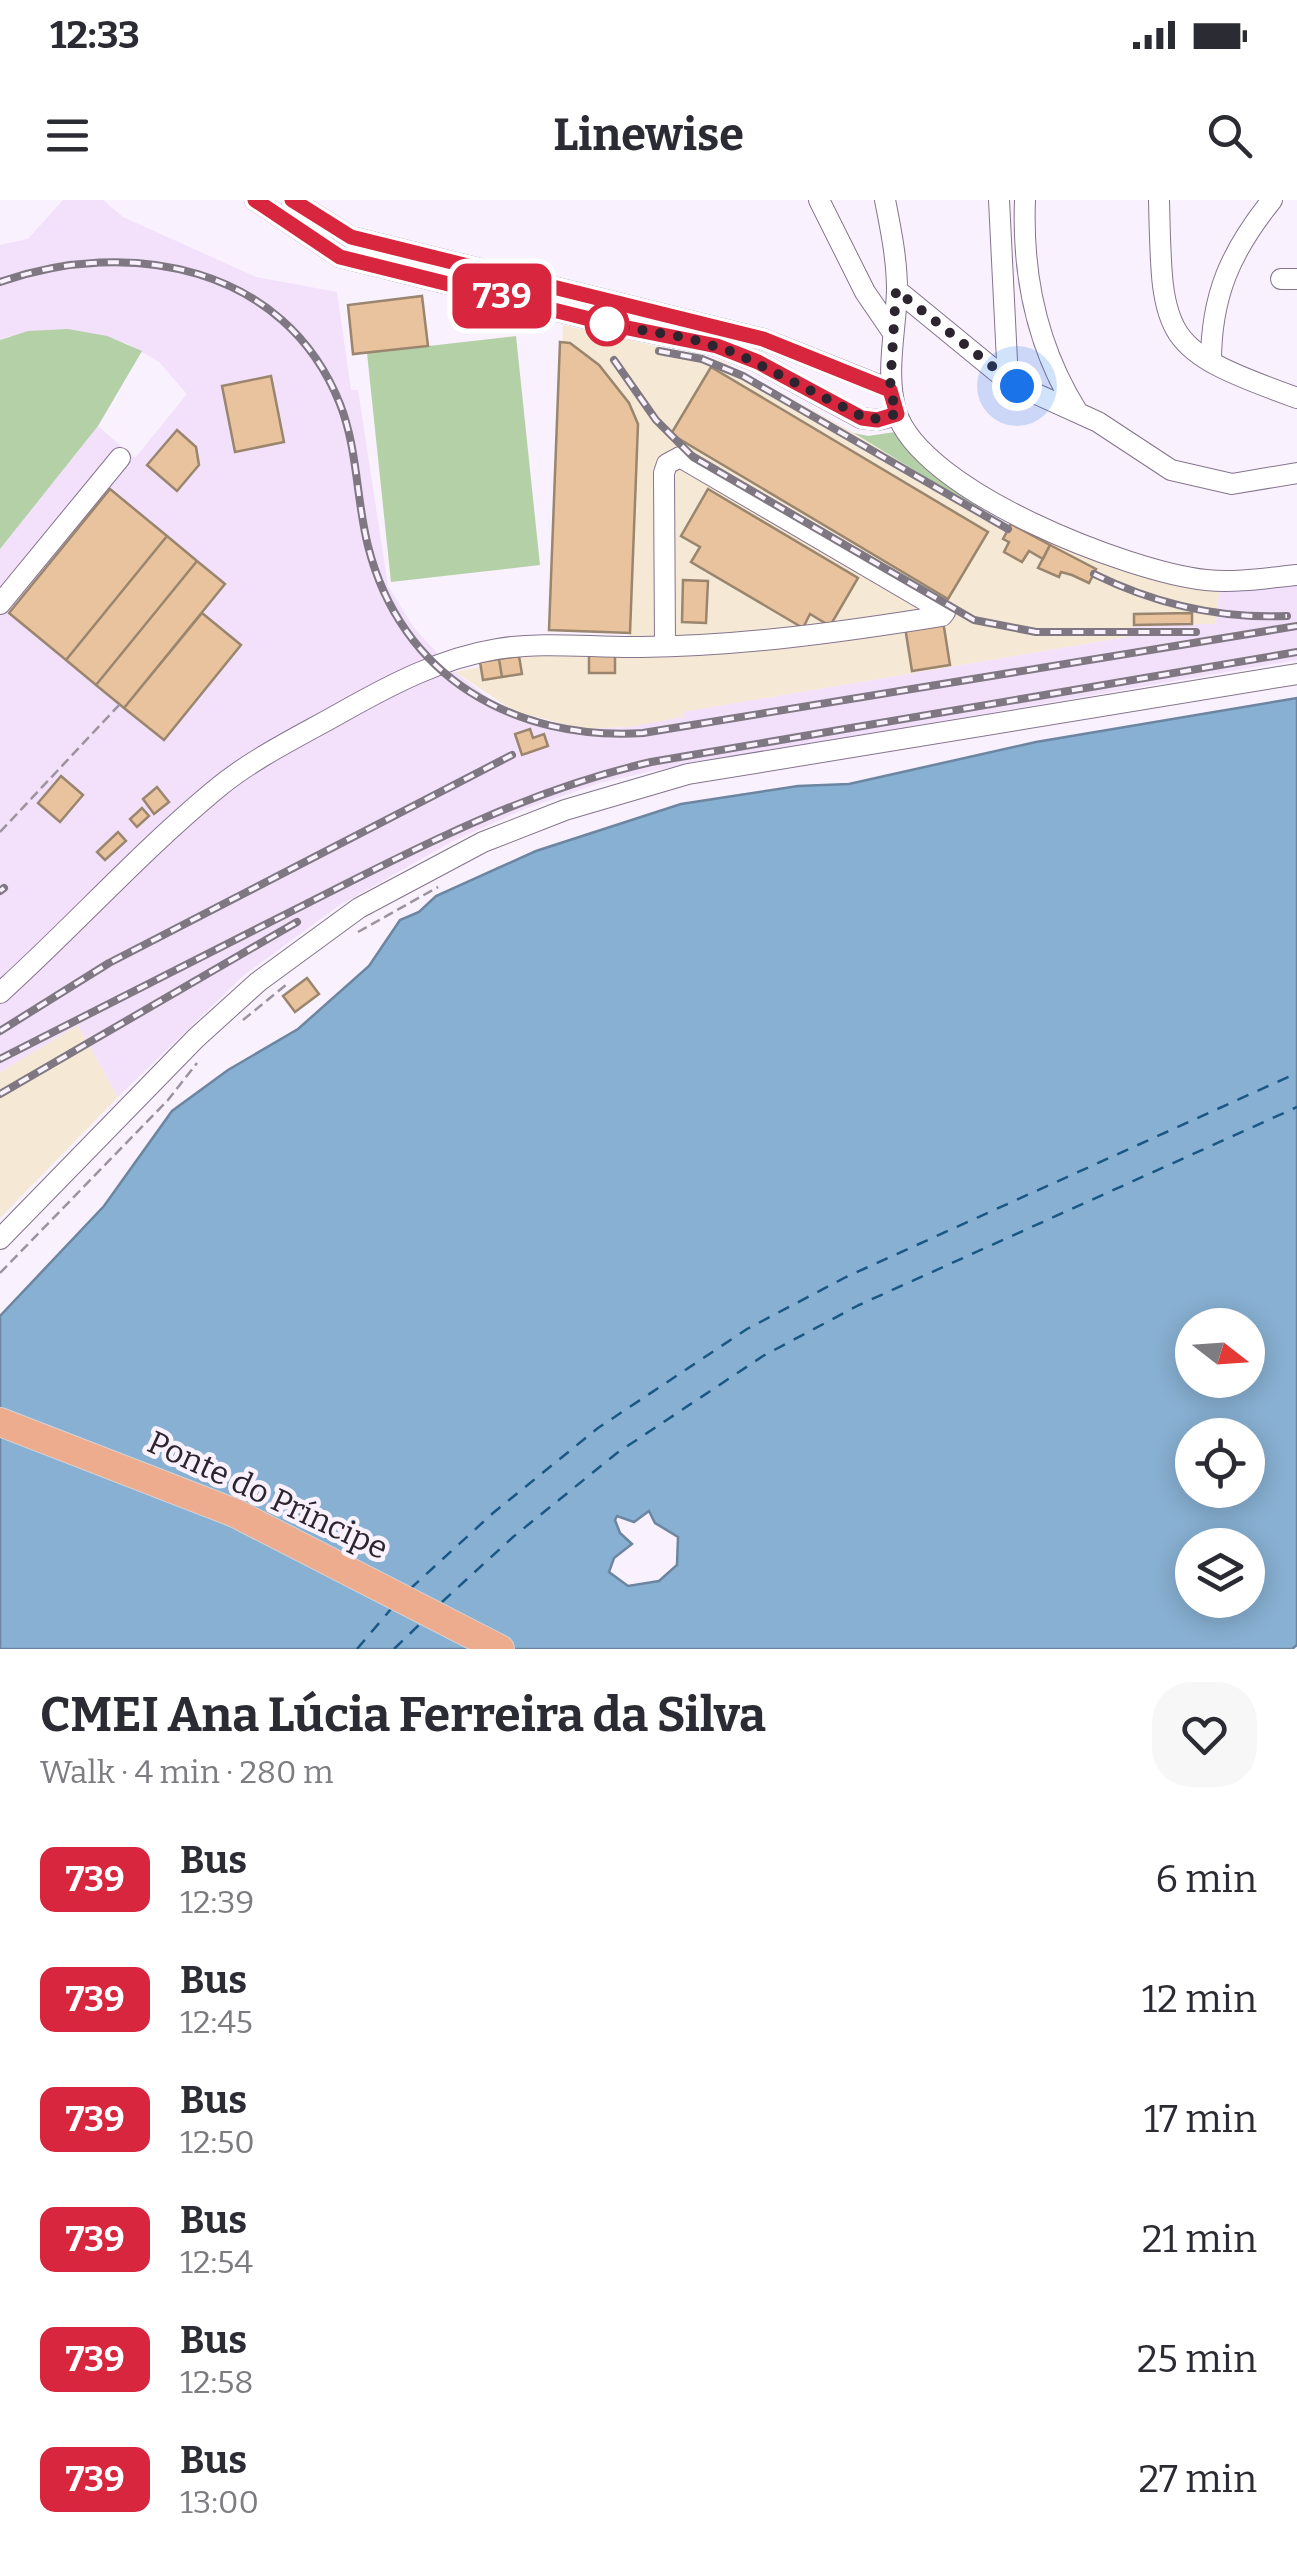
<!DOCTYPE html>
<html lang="en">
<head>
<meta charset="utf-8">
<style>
  :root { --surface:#fff; --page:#f7f7f7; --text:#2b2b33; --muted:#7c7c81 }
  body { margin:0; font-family:Bitter,serif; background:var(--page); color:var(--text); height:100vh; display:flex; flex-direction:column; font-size:38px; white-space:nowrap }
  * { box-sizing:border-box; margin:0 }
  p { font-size:32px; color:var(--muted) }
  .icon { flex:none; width:55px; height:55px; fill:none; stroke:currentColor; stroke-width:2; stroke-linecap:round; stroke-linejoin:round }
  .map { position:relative; height:1449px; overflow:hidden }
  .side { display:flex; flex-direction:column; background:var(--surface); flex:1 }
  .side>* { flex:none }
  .badge { padding:0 20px; border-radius:15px; font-size:35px; line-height:65px }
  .needle { width:65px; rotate:107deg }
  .tools { position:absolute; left:1175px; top:1108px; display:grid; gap:20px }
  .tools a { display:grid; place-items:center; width:90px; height:90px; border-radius:50%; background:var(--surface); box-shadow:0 5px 25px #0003; font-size:50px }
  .you { position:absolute; width:50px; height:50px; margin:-25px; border:8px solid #fff; border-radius:50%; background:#1a73e8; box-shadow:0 0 0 15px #1a73e833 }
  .map>.badge { position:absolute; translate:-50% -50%; box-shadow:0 0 0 5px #fff }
  .round { display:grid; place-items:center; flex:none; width:105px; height:105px; border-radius:40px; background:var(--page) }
  .head { display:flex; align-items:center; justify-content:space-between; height:170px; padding:0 40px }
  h1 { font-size:48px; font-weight:700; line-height:75px }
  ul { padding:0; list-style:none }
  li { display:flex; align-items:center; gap:30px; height:120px; padding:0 40px }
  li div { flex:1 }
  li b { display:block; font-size:38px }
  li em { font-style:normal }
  li .badge { min-width:110px; font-weight:700; text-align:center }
  .status { display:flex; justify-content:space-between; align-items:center; height:70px; padding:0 50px; background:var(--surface); direction:ltr }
  .status svg { height:28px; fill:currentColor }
  header { display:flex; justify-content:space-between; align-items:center; height:130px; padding:0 40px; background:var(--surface); font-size:45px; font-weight:700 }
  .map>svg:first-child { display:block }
  .industrial { fill:#f5e9d5 }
  .built { fill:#f3e0fb }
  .green { fill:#b4d0a7 }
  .water { fill:#88b0d2; stroke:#6c86a1; stroke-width:2.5; fill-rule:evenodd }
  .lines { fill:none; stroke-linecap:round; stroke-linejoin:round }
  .ferry { stroke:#195784; stroke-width:2.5; stroke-dasharray:12 10; stroke-linecap:butt }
  .building { fill:#e8c39d; stroke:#9a856e; stroke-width:2.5 }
  .minor-casing { stroke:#85748d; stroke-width:22 }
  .major-casing { stroke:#d5d3d5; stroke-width:30 }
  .path { stroke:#9b939e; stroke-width:2.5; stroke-dasharray:10 5; stroke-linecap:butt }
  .minor { stroke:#fff; stroke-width:20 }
  .major { stroke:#eeac8e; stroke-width:28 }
  .rail-casing { stroke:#7f7782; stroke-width:8 }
  .rail { stroke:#f9f1fd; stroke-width:4; stroke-dasharray:11; stroke-linecap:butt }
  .line-casing { stroke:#fff; stroke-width:22 }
  .line { stroke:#d7263d; stroke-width:15 }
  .walk { stroke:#2c242f; stroke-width:10; stroke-dasharray:0 18 }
  .stop-dot { fill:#fff; stroke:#d7263d; stroke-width:5 }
  .labels { text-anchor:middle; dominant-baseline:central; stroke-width:9; stroke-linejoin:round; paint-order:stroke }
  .street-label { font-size:32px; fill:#2c242f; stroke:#f9f1fd }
</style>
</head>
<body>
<div class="status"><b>12:33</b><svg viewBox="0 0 49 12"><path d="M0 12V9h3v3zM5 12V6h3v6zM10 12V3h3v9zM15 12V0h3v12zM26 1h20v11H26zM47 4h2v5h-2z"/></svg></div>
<header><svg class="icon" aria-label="menu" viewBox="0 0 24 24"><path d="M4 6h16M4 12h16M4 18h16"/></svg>Linewise<svg class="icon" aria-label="search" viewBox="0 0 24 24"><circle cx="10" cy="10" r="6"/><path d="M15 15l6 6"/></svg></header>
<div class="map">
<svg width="1297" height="1449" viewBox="0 0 1297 1449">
  <rect width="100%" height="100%" fill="#f9f1fd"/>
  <path class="industrial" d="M 563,125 L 722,161 L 854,233 L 995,320 L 1220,386 L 1216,424 L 1135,425 L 1133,436 L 684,512 L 684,517 L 630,527 L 583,529 L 514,511 L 455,472 L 480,467 L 480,462 L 519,456 L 628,454 L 629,433 L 549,430 Z
    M 78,825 L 118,897 L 0,1018 L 0,872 Z"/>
  <path class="built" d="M 63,0 L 103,0 L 123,17 L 256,77 L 337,92 L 351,190 L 358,190 L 388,386 L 414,428 L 455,472 L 493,501 L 536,520 L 583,529 L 630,527 L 683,517 L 683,512 L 1133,436 L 1134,425 L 1216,424 L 1220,386 L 1297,384 L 1297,460 L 656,570 L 600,583 L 525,609 L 453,641 L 340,705 L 244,775 L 118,897 L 78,825 L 0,872 L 0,349 L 98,226 L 135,258 L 187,194 L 159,162 L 126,143 L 9,136 L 0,140 L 0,45 L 28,39 Z"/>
  <path class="green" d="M 68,129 L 107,136 L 142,151 L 98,226 L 0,349 L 0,140 L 28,131 Z
    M 516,136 L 540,365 L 391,382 L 367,153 Z
    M 895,232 L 923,261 L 995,320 L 854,233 L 868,236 Z"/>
  <path class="water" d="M 1297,498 L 1297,1445 L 1292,1449 L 0,1449 L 0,1116 L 104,1006 L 172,911 L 228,870 L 298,829 L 369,766 L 400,720 L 419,712 L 436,696 L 536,651 L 681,604 L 798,586 L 849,584 L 1036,542 ZM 1192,1125 L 1248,1125 L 1248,1180 L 1192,1180 ZM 1192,1235 L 1248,1235 L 1248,1290 L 1192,1290 ZM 649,1311 L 655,1323 L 678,1337 L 677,1365 L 659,1381 L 628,1386 L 609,1372 L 614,1358 L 632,1344 L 620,1333 L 615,1320 L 617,1316 L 634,1322 ZM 1192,1345 L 1248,1345 L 1248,1400 L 1192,1400 Z"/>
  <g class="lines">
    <path class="ferry" d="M 410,1389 L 493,1313 L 598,1228 L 747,1129 L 846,1077 L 1297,873
      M 442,1402 L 513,1337 L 617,1253 L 763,1156 L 859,1105 L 1297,907
      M 357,1449 L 391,1409
      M 394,1449 L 422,1422"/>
  </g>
  <path class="building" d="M 422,96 L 428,146 L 353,154 L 348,105 Z
    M 560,142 L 570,143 L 599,165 L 629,203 L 638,224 L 630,433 L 549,430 Z
    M 711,167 L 988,332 L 948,399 L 671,234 Z
    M 271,176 L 284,242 L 235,252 L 222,186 Z
    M 177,230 L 196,247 L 199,265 L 177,291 L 147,265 Z
    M 110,289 L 167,336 L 66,460 L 9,413 Z
    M 708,289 L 858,378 L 830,426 L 810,414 L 803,428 L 691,362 L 700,347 L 681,336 Z
    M 1011,324 L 1050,345 L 1043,359 L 1029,351 L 1022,362 L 1004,352 L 1009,342 L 1003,339 Z
    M 167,336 L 197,361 L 96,485 L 66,460 Z
    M 1050,345 L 1096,369 L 1089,383 L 1072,375 L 1061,372 L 1059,377 L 1038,368 Z
    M 197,361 L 225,384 L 124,508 L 96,485 Z
    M 683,380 L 708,381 L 706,423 L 682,422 Z
    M 202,413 L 241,445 L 164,540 L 124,508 Z
    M 1192,413 L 1192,424 L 1134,425 L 1134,414 Z
    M 943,421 L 950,465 L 912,471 L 905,427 Z
    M 589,454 L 615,454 L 615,473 L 589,473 Z
    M 519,456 L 522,474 L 502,477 L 499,459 Z
    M 499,459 L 502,477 L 483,480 L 480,462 Z
    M 530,529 L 533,538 L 544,534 L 548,546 L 522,555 L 515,534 Z
    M 61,576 L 83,595 L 60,622 L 38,603 Z
    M 157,587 L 169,602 L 154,614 L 143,599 Z
    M 142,608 L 149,616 L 137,627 L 130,619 Z
    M 118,632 L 126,641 L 105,660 L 97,652 Z
    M 307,778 L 319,794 L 295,812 L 283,796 Z"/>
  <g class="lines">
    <g class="minor-casing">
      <path id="minor" d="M 255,0 L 340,57 L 618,126 L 717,146 L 758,162 L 861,218 L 877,220 L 897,215
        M 292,0 L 351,37 L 763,139 L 891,190
        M 819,0 L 865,92 L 893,133
        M 885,0 C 891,30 897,60 897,90 C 896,130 885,172 896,211 C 920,291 1129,372 1206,380 C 1236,383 1267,378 1297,375
        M 999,0 L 1008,181
        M 1025,0 C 1022,76 1037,147 1077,211
        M 1159,0 C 1162,140 1161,149 1297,198
        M 1281,79 L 1297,79
        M 897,90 L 1008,181 L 1098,222 L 1171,270 L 1232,284 L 1297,273
        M 1211,162 C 1211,95 1231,51 1272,0
        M 0,404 L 120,258
        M 0,793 C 73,727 139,653 215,590 C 253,558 300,536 344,511 C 392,484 442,458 497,449 C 545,441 593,448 641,447 C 741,446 843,432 942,416 L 945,412 L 680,257 L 667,264 L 664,273 L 665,446
        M 0,1039 L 196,838 L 258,782 L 359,708 L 483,642 L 565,610 L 688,574 L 1297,474"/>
    </g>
    <g class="major-casing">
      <path id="major" d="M 0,1222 L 235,1313 L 500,1449"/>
    </g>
    <path class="path" d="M 0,632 L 120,504
      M 358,732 L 438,687
      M 243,820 L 287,784
      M 0,1073 L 168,900 L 197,863"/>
    <use href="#minor" class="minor"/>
    <use href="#major" class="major"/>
    <g class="rail-casing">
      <path id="rail" d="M 0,82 C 129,37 285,65 340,204 C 358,250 356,299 368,346 C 401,477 514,541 643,533 L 1297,426
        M 659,151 L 702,159 L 743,176 L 1008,329
        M 614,160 L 656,220 L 693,257 L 974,420 L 1036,432 L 1196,432
        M 1094,374 C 1155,404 1219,419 1287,416
        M 0,691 L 4,688
        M 0,831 L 109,763 L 512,555
        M 0,859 C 102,807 204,756 306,704 C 418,647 528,590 651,562 L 1297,452
        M 0,894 L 297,722"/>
    </g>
    <use href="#rail" class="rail"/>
  </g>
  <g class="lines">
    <g class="line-casing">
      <path id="line" d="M 255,0 L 340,57 L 618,126 L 717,146 L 758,162 L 862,218 L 877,220 L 897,214 L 890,190 L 763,139 L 351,37 L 292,0"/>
    </g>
    <use href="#line" class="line"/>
    <path class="walk" d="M 607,124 L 688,138 L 736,153 L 869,220 L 897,214 L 890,190 L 896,90 L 1017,186"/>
  </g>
  <circle class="stop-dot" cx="607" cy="124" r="20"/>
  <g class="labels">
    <g class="street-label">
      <text transform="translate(268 1295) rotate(25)">Ponte do Príncipe</text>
    </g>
  </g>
</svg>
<div class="tools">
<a><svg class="needle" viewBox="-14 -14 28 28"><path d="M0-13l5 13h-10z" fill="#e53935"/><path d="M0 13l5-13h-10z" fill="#7c7c81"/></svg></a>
<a><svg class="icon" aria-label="locate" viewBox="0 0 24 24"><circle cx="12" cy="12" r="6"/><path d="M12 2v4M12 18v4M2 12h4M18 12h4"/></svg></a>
<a><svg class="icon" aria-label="layers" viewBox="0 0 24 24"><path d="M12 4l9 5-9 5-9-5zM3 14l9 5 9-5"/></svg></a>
</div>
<div class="you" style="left:1017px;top:186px"></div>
<b class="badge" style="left:502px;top:96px;background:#d7263d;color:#fff">739</b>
</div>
<section class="side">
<div class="head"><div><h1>CMEI Ana Lúcia Ferreira da Silva</h1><p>Walk · 4 min · 280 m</p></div><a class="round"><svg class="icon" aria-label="heart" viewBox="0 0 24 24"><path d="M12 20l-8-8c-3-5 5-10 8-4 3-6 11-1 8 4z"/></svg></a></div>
<ul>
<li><span class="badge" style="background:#d7263d;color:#fff">739</span><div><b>Bus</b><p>12:39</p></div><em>6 min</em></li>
<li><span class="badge" style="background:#d7263d;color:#fff">739</span><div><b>Bus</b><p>12:45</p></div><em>12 min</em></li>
<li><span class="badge" style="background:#d7263d;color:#fff">739</span><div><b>Bus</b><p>12:50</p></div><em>17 min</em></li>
<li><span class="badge" style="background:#d7263d;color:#fff">739</span><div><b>Bus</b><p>12:54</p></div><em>21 min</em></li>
<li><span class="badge" style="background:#d7263d;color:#fff">739</span><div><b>Bus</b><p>12:58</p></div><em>25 min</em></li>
<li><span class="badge" style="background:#d7263d;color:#fff">739</span><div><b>Bus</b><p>13:00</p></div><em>27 min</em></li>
</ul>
</section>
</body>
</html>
